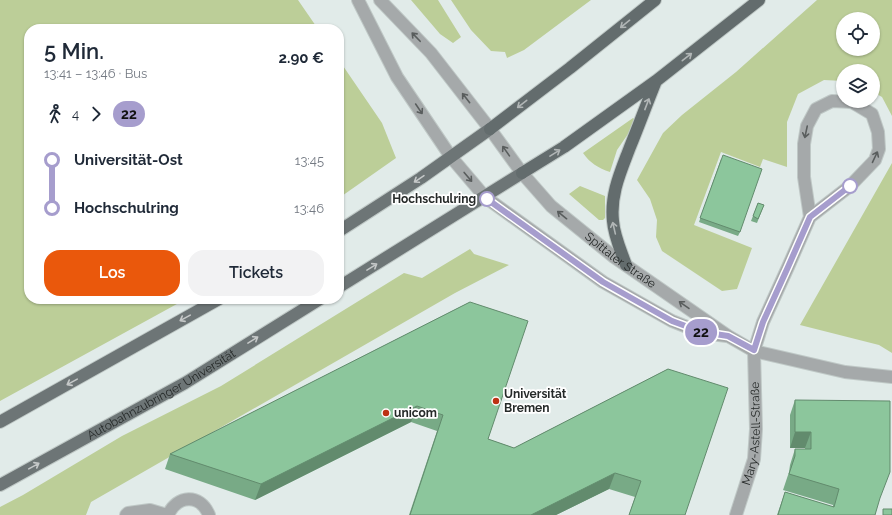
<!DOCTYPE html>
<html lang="de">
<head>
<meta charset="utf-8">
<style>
  :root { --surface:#fff; --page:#f2f2f3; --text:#1f2937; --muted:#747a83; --accent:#ea580c }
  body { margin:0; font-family:Raleway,sans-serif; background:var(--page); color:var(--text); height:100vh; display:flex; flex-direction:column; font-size:15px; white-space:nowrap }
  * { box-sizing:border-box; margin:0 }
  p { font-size:13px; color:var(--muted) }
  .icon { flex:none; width:22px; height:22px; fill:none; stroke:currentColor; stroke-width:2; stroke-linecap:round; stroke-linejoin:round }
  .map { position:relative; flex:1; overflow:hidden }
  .sheet { position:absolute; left:24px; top:24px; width:320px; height:280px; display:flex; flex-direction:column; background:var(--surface); border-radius:16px; box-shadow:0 1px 3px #0004 }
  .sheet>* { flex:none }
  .badge { padding:0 8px; border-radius:13px; font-size:14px; line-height:26px }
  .controls { position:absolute; left:836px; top:12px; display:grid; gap:8px }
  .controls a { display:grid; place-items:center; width:44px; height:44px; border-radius:50%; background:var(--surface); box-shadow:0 1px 3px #0004; font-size:20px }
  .map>.badge { position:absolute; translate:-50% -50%; box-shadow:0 0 0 2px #fff }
  .legs { display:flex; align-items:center; gap:6px; height:44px; padding:0 20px; font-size:13px }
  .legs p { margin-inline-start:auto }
  .headline { display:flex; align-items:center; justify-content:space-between; height:68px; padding:0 20px }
  h1 { font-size:22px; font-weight:600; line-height:30px }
  .primary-button { display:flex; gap:8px; margin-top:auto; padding:8px 20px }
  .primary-button a { flex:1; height:46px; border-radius:16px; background:var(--accent); color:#fff; font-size:16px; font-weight:600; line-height:46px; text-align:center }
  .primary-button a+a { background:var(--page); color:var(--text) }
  ul { padding:0 20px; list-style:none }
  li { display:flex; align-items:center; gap:14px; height:48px; font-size:15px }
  li i { display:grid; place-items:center; width:6px; height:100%; margin:0 5px; background:currentColor }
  li i::after { content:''; width:10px; height:10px; margin:-5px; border:3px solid; border-radius:50%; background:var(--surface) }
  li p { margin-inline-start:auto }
  li:first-child i { background:linear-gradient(#0000 50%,currentColor 0) }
  li:last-child i { background:linear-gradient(currentColor 50%,#0000 0) }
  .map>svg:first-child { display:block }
  .green { fill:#bcce98; fill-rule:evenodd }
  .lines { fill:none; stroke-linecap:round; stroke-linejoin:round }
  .service-casing { stroke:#bfc8c6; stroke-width:14 }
  .minor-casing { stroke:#bfc8c6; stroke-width:14 }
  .tertiary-casing { stroke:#bfc8c6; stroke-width:14 }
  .primary-casing { stroke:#bfc8c6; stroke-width:14 }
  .trunk-casing { stroke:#bfc8c6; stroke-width:14 }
  .service { stroke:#a5a9aa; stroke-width:12 }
  .minor { stroke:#a5a9aa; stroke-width:12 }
  .tertiary { stroke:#a5a9aa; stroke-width:12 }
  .primary { stroke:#6d7576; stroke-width:12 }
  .trunk { stroke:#636c6d; stroke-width:12 }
  .wall { fill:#78aa86 }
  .shaded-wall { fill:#628b6d }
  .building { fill:#8cc69c; stroke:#628b6d }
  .oneway { stroke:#b1b6b6 }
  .oneway2 { stroke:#595d5d }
  .oneway3 { stroke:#c5c8c8 }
  .line-1-casing { stroke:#fff; stroke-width:9 }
  .line-1 { stroke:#a69dcd; stroke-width:6 }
  .stop-1-dot { fill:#fff; stroke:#a69dcd; stroke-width:2 }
  .poi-dot { fill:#bd3213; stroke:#fff; stroke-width:1.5 }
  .labels { text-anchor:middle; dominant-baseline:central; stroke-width:3.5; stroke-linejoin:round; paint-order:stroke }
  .stop-label { font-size:12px; font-weight:bold; fill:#262a29; stroke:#fff; text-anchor:end }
  .street-label { font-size:12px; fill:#262a29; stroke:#fff }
  .poi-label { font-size:12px; font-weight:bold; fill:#262a29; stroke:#fff; text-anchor:start }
</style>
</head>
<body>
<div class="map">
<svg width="892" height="515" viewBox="0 0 892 515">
  <rect width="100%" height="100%" fill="#e1ebe9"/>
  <path class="green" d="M 0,0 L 298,0 L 318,29 L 29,29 L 29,299 L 186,299 L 0,401 Z
    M 411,0 L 438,0 L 461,37 L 453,43 L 440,34 Z
    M 451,0 L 591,0 L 524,50 L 507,58 L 505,52 L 491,51 L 471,30 Z
    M 817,0 L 892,0 L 892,116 L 882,97 L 873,92 L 873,71 L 843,71 L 843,81 L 824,80 L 798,94 L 787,122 L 787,167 L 763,159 L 760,167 L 721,152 L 694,225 L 752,248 L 737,289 L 722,291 L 662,251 L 656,237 L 657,220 L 650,199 L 637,180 L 663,133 L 682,115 L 736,72 ZM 843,19 L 873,19 L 873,49 L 843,49 Z
    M 339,60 L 382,123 L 396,158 L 339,198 Z
    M 633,118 L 637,121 L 617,150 L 610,172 C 598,168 590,163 583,153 Z
    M 892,163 L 892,353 L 879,345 L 800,325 Z
    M 580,186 L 605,196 L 605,218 L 603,220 L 599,220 L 569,194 Z
    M 470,249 L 474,254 L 509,265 L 455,293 L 91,502 L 86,515 L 0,515 L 0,507 L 23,495 L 122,436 L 221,386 L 404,273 L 422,278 Z"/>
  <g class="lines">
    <g class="service-casing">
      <path id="service" d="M 754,351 L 763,322 L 788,267 L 810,217 L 804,177 L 804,144 L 807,126 L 816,109 L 832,101 L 852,102 L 872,114 L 878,132 L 879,149 L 875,160 L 850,186 L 810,217
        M 126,515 L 128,513 L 150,510 L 167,515"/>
    </g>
    <g class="minor-casing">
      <g id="minor">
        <path id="s1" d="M 522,173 L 551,206 L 614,257 L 728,336 L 754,351 L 845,372 L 892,377"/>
        <path d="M 485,197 L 603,282 L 672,321 L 702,333 L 727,336"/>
        <path d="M 168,515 C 177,495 200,493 209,515"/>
        <path id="s2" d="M 736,515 L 754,459 L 756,429 L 754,351"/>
      </g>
    </g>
    <g class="tertiary-casing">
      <path id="tertiary" d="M 358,0 L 397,77 L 451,157 L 485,197
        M 380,0 L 431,53 L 490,129 L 522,173"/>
    </g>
    <g class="primary-casing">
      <g id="primary">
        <path d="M 339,231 L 421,178 L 490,129"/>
        <path d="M 339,287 L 522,173"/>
        <path d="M 0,422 L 219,299"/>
        <path id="s3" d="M 0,485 L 185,383 L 320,299"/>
      </g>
    </g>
    <g class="trunk-casing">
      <path id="trunk" d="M 490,129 L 570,68 L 655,0
        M 522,173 L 564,147 L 656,81 L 759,0
        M 626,265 C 621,251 614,236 613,221 C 610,194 621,171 630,147 C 639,125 647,103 656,81"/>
    </g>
    <use href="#service" class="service"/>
    <use href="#minor" class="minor"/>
    <use href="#tertiary" class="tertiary"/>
    <use href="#primary" class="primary"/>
    <use href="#trunk" class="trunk"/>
  </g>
  <path class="wall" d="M 721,159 L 740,232 L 738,236 L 699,222 Z
    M 758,203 L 764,205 L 757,223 L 751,221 Z
    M 470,302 L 488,439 L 514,448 L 668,369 L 685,515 L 629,515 L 635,497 L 609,489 L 556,515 L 409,515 L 437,431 L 411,422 L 255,500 L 165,469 L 170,454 Z
    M 795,400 L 878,503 L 875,515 L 777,515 L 785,492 L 833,507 L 833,505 L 783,490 L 789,472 L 790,465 L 795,449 L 805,449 L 805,448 L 790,448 L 790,415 Z"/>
  <path class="shaded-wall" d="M 417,406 L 411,422 L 255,500 L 261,484 Z
    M 795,432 L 811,432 L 805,448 L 790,448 Z
    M 615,473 L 609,489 L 556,515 L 531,515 Z"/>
  <path class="building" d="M 723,155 L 762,169 L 740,232 L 700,218 Z
    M 758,203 L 764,205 L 758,219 L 753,216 Z
    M 470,302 L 528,321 L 488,439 L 514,448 L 668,369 L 728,388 L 685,515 L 629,515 L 641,481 L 615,473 L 531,515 L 410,515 L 443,415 L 417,406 L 261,484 L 170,454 Z
    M 795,400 L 890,401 L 890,472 L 880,498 L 875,515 L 778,515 L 785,492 L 834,507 L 839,489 L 789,474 L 795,456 L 795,449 L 811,449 L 811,432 L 795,432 Z
    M 883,509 L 892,509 L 892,515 L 883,515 Z"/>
  <defs><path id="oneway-shaft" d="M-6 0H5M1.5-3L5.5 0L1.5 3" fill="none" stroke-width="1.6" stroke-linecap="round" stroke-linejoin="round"/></defs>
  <g class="oneway">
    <use href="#oneway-shaft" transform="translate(625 24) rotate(141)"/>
    <use href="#oneway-shaft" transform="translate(687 57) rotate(-38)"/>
    <use href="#oneway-shaft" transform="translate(522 104) rotate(142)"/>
    <use href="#oneway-shaft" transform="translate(647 104) rotate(-69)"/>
    <use href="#oneway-shaft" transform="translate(555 153) rotate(-32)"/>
    <use href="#oneway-shaft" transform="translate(614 228) rotate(-103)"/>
  </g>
  <g class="oneway2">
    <use href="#oneway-shaft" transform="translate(416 37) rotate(-134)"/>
    <use href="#oneway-shaft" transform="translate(466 98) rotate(-128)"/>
    <use href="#oneway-shaft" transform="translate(419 109) rotate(56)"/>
    <use href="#oneway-shaft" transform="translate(806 132) rotate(102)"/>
    <use href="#oneway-shaft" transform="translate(506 151) rotate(-125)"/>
    <use href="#oneway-shaft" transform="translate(875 157) rotate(-65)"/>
    <use href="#oneway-shaft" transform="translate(468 177) rotate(50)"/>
    <use href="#oneway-shaft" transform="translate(562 215) rotate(-141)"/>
    <use href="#oneway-shaft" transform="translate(684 305) rotate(-145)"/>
  </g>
  <g class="oneway3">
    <use href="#oneway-shaft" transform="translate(419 179) rotate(146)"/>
    <use href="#oneway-shaft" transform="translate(372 267) rotate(-32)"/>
    <use href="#oneway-shaft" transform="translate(185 318) rotate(151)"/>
    <use href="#oneway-shaft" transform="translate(253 340) rotate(-32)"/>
    <use href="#oneway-shaft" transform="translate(72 382) rotate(151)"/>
    <use href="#oneway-shaft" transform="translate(34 466) rotate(-29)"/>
  </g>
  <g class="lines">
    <g class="line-1-casing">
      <path id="line-1" d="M 487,199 L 603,282 L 672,321 L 702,332 L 728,336 L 754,350 L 763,322 L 788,267 L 810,217 L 850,186"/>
    </g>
    <use href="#line-1" class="line-1"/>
  </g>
  <g class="stop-1-dot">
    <circle cx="850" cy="186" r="7"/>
    <circle cx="487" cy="199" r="7"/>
  </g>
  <g class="poi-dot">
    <circle cx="496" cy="401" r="4"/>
    <circle cx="386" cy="413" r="4"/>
  </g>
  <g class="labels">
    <g class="stop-label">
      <text x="476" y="199">Hochschulring</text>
    </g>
    <g class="street-label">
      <text stroke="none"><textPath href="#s1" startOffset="132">Spittaler Straße</textPath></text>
      <text stroke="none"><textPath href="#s3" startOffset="185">Autobahnzubringer Universität</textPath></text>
      <text stroke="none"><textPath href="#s2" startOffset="84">Mary-Astell-Straße</textPath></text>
    </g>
    <g class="poi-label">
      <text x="504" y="394">Universität<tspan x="504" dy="14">Bremen</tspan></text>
      <text x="394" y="413">unicom</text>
    </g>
  </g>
</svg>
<div class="controls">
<a><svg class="icon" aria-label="locate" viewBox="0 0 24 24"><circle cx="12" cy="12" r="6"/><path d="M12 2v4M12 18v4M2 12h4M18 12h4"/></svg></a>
<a><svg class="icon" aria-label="layers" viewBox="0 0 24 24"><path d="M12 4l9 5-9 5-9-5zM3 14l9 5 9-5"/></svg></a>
</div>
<b class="badge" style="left:701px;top:332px;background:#a69dcd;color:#111">22</b>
<section class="sheet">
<div class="headline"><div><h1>5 Min.</h1><p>13:41 – 13:46 · Bus</p></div><b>2.90 €</b></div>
<div class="legs"><svg class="icon" aria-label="walk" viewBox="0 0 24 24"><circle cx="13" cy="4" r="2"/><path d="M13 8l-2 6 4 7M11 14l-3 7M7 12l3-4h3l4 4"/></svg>4<svg class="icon" aria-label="forward" viewBox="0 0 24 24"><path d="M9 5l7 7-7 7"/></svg><b class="badge" style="background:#a69dcd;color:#111">22</b></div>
<ul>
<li><i style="color:#a69dcd"></i><b>Universität-Ost</b><p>13:45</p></li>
<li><i style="color:#a69dcd"></i><b>Hochschulring</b><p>13:46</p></li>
</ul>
<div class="primary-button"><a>Los</a><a>Tickets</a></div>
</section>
</div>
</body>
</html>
